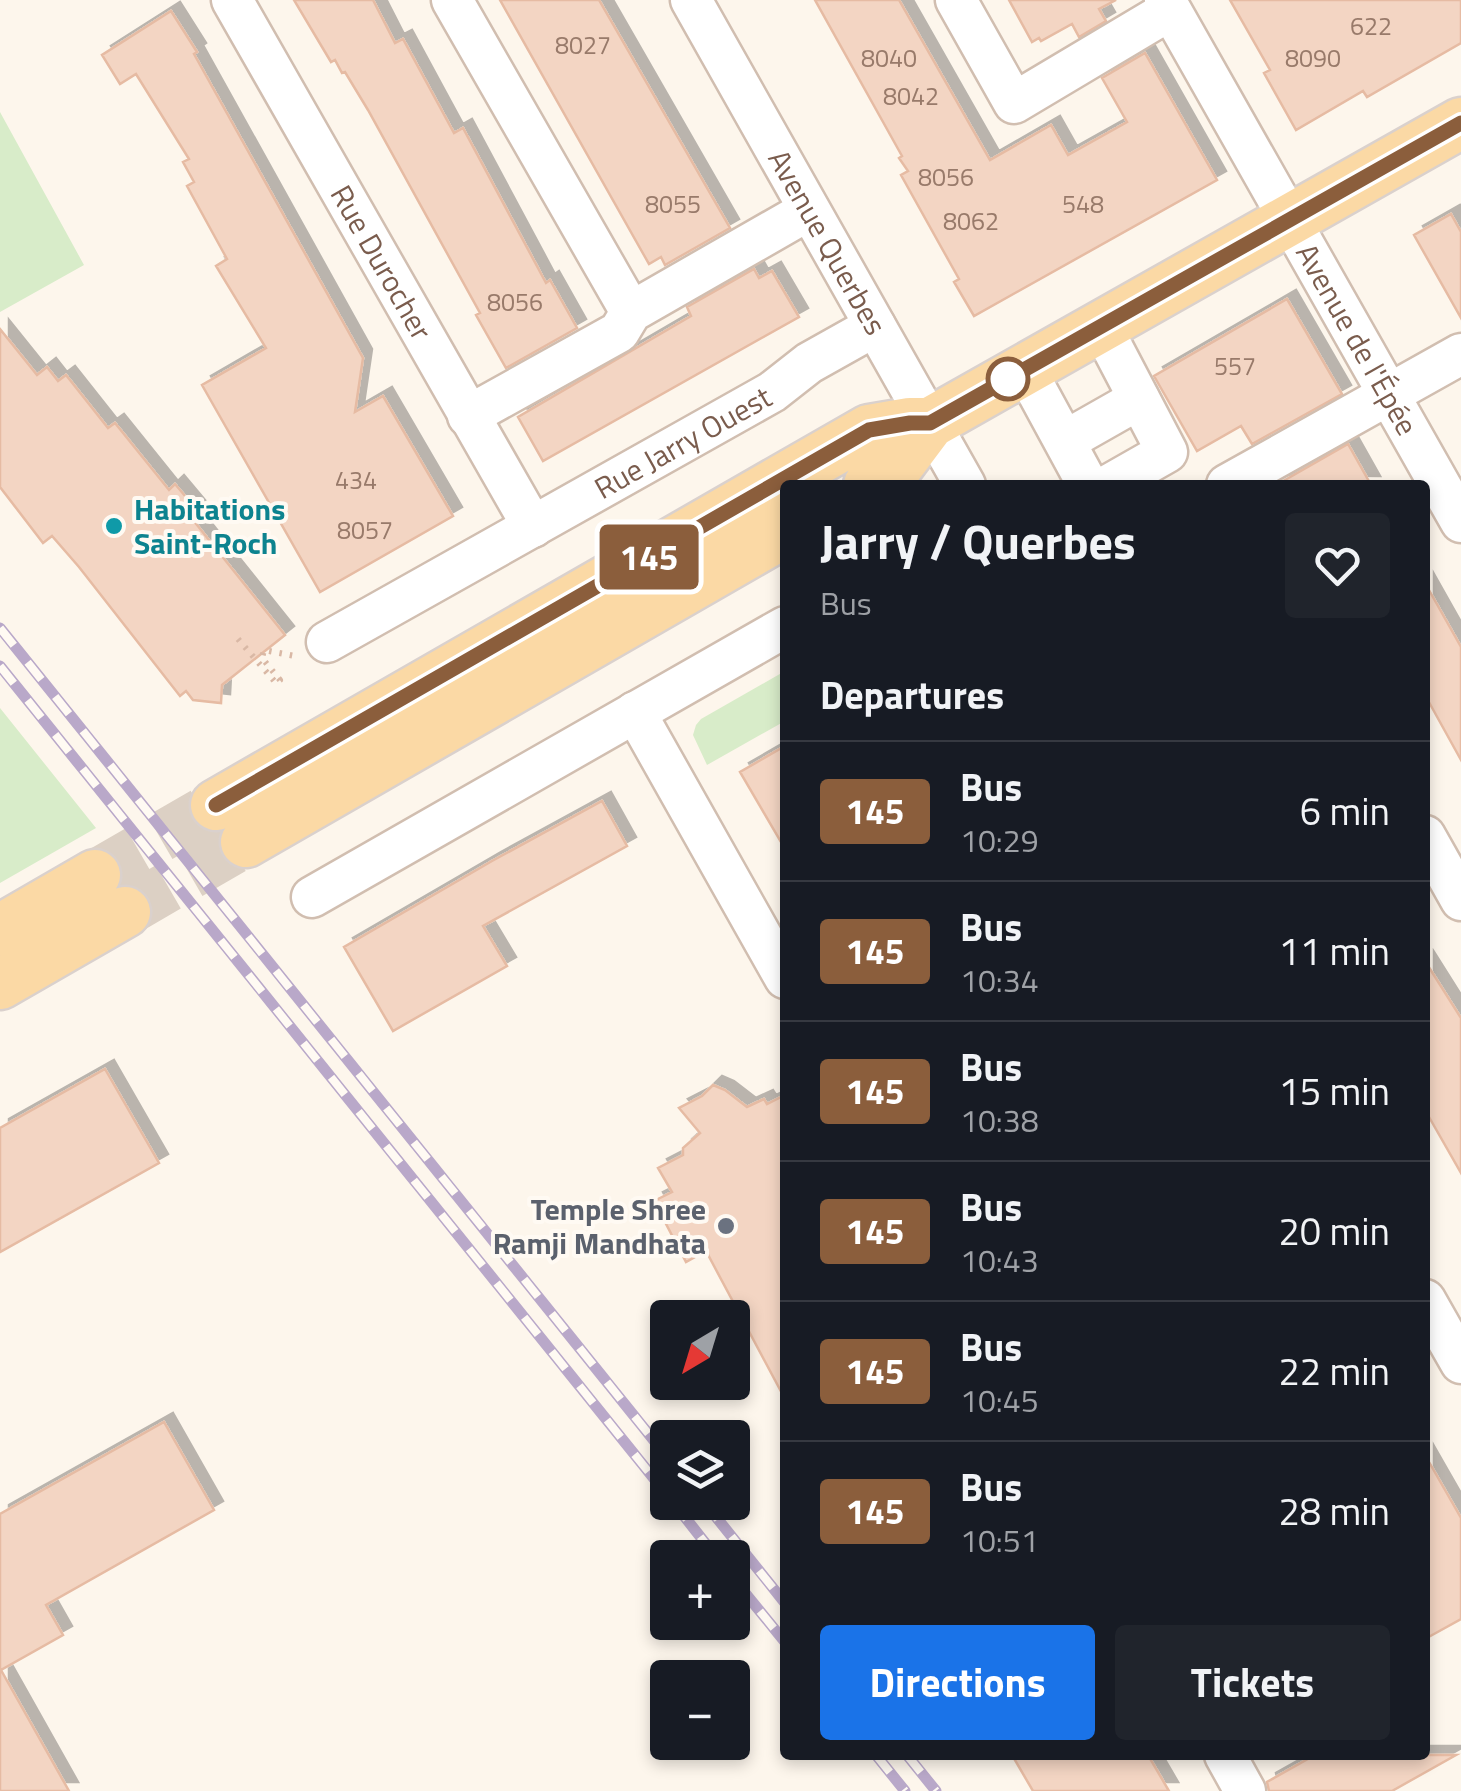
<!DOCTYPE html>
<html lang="en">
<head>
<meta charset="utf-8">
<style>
  :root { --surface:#171b24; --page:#20242c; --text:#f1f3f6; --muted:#9ea1a6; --line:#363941; --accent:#1a73e8 }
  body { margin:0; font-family:"Titillium Web",sans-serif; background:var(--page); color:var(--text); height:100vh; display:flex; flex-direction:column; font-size:38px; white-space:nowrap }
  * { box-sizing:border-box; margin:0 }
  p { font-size:32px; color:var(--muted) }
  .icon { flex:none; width:55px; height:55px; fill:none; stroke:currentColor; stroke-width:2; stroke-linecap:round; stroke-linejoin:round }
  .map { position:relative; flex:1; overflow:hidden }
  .details { position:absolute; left:780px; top:480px; width:650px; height:1280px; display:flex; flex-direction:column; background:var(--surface); border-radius:10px; box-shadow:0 5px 15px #0003 }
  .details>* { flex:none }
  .badge { padding:0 20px; border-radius:8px; font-size:35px; line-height:65px }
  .needle { width:65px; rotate:218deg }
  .tools { position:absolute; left:650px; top:1300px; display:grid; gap:20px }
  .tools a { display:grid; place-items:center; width:100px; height:100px; border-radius:10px; background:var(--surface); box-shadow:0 5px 15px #0003; font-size:50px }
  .map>.badge { position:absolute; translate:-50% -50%; box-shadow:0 0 0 5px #fff }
  h2 { padding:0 40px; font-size:38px; line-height:90px }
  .round { display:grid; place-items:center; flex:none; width:105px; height:105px; border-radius:10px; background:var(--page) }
  .summary { display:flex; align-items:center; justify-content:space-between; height:170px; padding:0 40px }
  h1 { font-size:48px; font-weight:700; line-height:75px }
  .button { display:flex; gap:20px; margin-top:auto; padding:20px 40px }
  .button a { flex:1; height:115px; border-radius:10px; background:var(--accent); color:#fff; font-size:40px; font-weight:700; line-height:115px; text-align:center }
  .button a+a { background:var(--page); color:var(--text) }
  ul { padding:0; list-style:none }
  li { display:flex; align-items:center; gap:30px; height:140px; padding:0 40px; border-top:2px solid var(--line) }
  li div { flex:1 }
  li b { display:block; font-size:38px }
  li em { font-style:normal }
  li .badge { min-width:110px; font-weight:700; text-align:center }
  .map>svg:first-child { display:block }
  .green { fill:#d8ecc9 }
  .building { fill:#f3d5c3; stroke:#e6bba3; stroke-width:2.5; filter:url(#shadow) }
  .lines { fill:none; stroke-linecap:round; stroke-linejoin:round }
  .major-tunnel { stroke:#dcd0c4; stroke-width:50; stroke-dasharray:50 25; stroke-linecap:butt }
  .minor-casing { stroke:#d1beb0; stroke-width:45 }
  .major-casing { stroke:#dad1cd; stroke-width:55 }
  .path { stroke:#d9b8a5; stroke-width:6; stroke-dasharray:2.5 8; stroke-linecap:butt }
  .minor { stroke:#fff; stroke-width:40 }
  .major { stroke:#fbd9a5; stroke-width:50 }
  .rail-casing { stroke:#b9a8c9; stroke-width:11 }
  .rail { stroke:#fffaf3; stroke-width:8; stroke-dasharray:22; stroke-linecap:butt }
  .line-casing { stroke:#fff; stroke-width:22 }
  .line { stroke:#8b5e3c; stroke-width:15 }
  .stop-dot { fill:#fff; stroke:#8b5e3c; stroke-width:5 }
  .culture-dot { fill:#0f9aa8; stroke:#fffaf3; stroke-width:4 }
  .worship-dot { fill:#6b7280; stroke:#fffaf3; stroke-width:4 }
  .labels { text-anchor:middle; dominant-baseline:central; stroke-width:8; stroke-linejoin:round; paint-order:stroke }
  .number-label { font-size:25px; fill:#987a6a }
  .street-label { font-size:30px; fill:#7a5c4d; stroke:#fffaf3 }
  .culture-label { font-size:30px; font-weight:bold; fill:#0d838f; stroke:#fffaf3; text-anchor:start }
  .worship-label { font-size:30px; font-weight:bold; fill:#5b616d; stroke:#fffaf3; text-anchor:end }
</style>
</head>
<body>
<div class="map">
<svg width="1461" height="1791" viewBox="0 0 1461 1791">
  <defs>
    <filter id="shadow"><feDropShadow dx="9" dy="-9" stdDeviation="0" flood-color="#0004"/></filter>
  </defs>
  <rect width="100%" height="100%" fill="#fdf6ec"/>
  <path class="green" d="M 0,112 L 84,265 L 0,312 Z
    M 785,671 L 785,721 L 707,765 L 693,735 L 696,725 L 701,719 Z
    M 0,708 L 96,828 L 0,883 Z"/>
  <path class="building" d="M 294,0 L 373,0 L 395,43 L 403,39 L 454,133 L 463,128 L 546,283 L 550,280 L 577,328 L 506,368 L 476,315 L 480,313 L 368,110 L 345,72 L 342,73 L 335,60 L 331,62 Z
    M 500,0 L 599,0 L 730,228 L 665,265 L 661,257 L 649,264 Z
    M 815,0 L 899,0 L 990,160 L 1051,125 L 1068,155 L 1127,122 L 1102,78 L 1145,53 L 1217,180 L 974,316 L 954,282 L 959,279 L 901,175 L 908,171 L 899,158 L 902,156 Z
    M 1009,0 L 1116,0 L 1099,9 L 1106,21 L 1079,37 L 1072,24 L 1041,41 L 1039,38 L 1032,42 Z
    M 1230,0 L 1461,0 L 1461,43 L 1367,97 L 1363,91 L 1296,130 L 1264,73 L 1270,70 Z
    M 171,11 L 197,52 L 194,54 L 363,358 L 355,412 L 383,396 L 453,516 L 320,592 L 202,385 L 266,348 L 216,266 L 227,259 L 187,186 L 194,182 L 183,162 L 189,159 L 136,74 L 120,84 L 102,55 Z
    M 1451,214 L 1461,232 L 1461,318 L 1414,235 Z
    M 754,269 L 759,278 L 772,271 L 799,317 L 543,461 L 518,417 L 691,316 L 687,307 Z
    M 1287,299 L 1342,394 L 1252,444 L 1241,426 L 1197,451 L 1154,376 Z
    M 0,329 L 37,375 L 47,367 L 58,381 L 66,375 L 108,428 L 115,423 L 169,490 L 175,484 L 196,509 L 189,515 L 285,635 L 222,685 L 221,703 L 193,700 L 186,691 L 180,696 L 79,567 L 52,536 L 43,543 L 0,487 Z
    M 1348,444 L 1371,485 L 1278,484 Z
    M 1425,583 L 1461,647 L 1461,760 L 1425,695 Z
    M 785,746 L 785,849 L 740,772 Z
    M 602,801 L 627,846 L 483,926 L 507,966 L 393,1031 L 344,947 L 492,861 Z
    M 1425,961 L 1461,1018 L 1461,1173 L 1425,1110 Z
    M 105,1069 L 159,1163 L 0,1252 L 0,1128 Z
    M 713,1085 L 725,1090 L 747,1107 L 764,1099 L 767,1104 L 785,1095 L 785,1399 L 706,1251 L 686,1262 L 654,1201 L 672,1192 L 658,1168 L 683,1155 L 683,1148 L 700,1133 L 679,1108 L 702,1096 Z
    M 164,1422 L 214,1510 L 46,1605 L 63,1635 L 1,1670 L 69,1791 L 0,1791 L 0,1514 Z
    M 1425,1455 L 1461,1518 L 1461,1619 L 1425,1639 Z
    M 1012,1755 L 1148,1755 L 1169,1791 L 1033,1791 Z
    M 1315,1755 L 1456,1755 L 1392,1791 L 1269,1791 L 1267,1782 Z"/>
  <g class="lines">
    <path class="major-tunnel" d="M 95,875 L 216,805
      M 125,912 L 246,842"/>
    <g class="minor-casing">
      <g id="minor">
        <path id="s1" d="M 232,0 L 533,527"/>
        <path d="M 452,0 L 631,312"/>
        <path id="s2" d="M 691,0 L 965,485"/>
        <path d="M 956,0 L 1014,103 L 1170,10"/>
        <path id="s3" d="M 1165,0 L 1461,522"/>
        <path d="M 1101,326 L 1167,452 L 1109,485"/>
        <path d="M 1025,369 L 1088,485"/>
        <path d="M 468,416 L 619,332 L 631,312 L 809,210"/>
        <path d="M 1065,441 L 1139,399"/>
        <path d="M 1227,485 L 1461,354"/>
        <path id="s4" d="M 327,642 L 772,392 L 809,363 L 875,326"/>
        <path d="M 635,712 L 785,978"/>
        <path d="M 1425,836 L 1461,900"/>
        <path d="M 312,897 L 785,627"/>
        <path d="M 1425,1300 L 1461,1363"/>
        <path d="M 1225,1755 L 1245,1791"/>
      </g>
    </g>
    <g class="major-casing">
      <path id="major" d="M 869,485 L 894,471 L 930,423 L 1461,123
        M 216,805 L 869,430 L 910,423 L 930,423
        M 246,842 L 785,532
        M 0,930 L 95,875
        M 0,984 L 125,912"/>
    </g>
    <path class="path" d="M 238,639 L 276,683 L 280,680 L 262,658 L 264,650 L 295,656"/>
    <use href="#minor" class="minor"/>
    <use href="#major" class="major"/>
    <g class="rail-casing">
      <path id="rail" d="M 0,628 L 668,1458
        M 0,666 L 668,1496
        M 673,1502 L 717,1558
        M 704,1502 L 785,1603
        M 732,1577 L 785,1642
        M 876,1755 L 905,1791
        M 907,1755 L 936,1791"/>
    </g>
    <use href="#rail" class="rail"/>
  </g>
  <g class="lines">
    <g class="line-casing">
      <path id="line" d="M 216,805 L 869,430 L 910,423 L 930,423 L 1461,123"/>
    </g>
    <use href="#line" class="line"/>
  </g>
  <circle class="stop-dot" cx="1008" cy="379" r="20"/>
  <circle class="culture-dot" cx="114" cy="526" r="10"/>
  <circle class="worship-dot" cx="726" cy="1226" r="10"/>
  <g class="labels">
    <g class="number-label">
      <text x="1371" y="26">622</text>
      <text x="583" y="45">8027</text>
      <text x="889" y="58">8040</text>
      <text x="1313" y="58">8090</text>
      <text x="911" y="96">8042</text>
      <text x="946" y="177">8056</text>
      <text x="673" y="204">8055</text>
      <text x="1083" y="204">548</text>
      <text x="971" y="221">8062</text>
      <text x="515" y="302">8056</text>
      <text x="1235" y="366">557</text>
      <text x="356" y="480">434</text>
      <text x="365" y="530">8057</text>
    </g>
    <g class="street-label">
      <text stroke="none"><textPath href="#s2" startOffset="278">Avenue Querbes</textPath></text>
      <text stroke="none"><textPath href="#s1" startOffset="302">Rue Durocher</textPath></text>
      <text stroke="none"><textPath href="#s3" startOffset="390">Avenue de l'Épée</textPath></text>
      <text stroke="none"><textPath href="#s4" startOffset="408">Rue Jarry Ouest</textPath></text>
    </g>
    <g class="culture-label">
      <text x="134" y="509">Habitations<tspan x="134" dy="34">Saint-Roch</tspan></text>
    </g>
    <g class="worship-label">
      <text x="706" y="1209">Temple Shree<tspan x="706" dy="34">Ramji Mandhata</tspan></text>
    </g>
  </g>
</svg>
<div class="tools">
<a><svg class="needle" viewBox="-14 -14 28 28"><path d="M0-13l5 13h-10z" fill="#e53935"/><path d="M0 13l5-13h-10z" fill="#9ea1a6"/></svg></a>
<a><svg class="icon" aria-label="layers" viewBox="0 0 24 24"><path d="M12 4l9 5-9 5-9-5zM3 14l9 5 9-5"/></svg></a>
<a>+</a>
<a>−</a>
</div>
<b class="badge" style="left:649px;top:557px;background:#8b5e3c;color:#fff">145</b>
<section class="details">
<div class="summary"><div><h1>Jarry / Querbes</h1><p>Bus</p></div><a class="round"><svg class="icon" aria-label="heart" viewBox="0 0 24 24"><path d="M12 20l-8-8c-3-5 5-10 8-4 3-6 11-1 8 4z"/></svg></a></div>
<h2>Departures</h2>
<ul>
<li><span class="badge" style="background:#8b5e3c;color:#fff">145</span><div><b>Bus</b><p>10:29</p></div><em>6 min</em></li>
<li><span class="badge" style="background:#8b5e3c;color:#fff">145</span><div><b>Bus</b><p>10:34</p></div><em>11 min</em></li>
<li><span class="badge" style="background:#8b5e3c;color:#fff">145</span><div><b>Bus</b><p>10:38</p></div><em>15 min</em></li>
<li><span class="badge" style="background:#8b5e3c;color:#fff">145</span><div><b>Bus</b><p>10:43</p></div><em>20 min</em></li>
<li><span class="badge" style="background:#8b5e3c;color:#fff">145</span><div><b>Bus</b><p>10:45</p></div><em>22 min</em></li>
<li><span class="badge" style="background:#8b5e3c;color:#fff">145</span><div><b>Bus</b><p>10:51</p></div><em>28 min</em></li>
</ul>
<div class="button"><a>Directions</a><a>Tickets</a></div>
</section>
</div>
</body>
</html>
